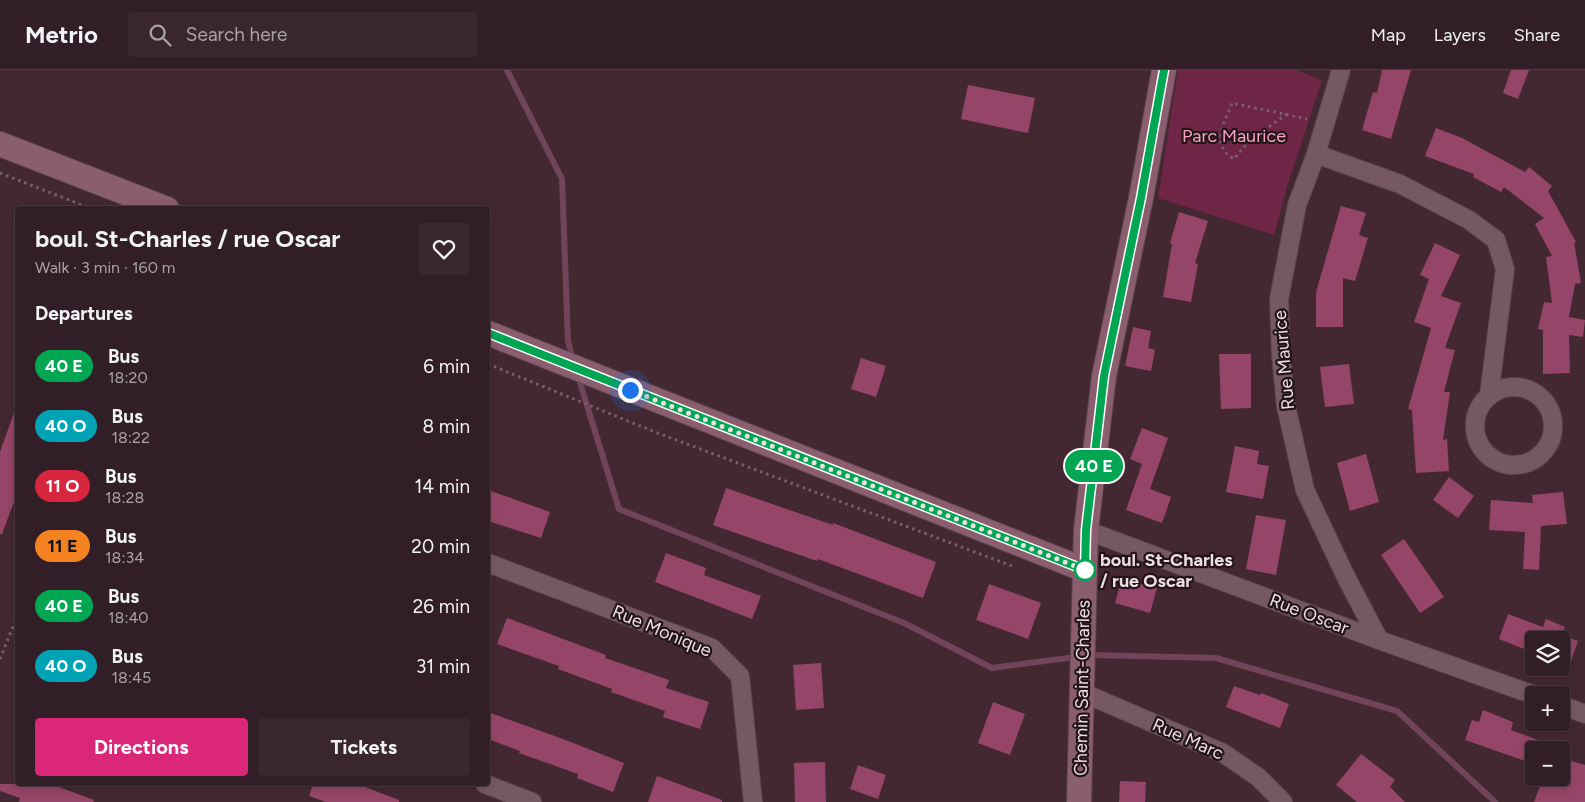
<!DOCTYPE html>
<html lang="en">
<head>
<meta charset="utf-8">
<style>
  :root { --surface:#321e26; --page:#3a272e; --text:#f1f3f6; --muted:#a8a2a7; --line:#4d3c43; --accent:#db2777 }
  body { margin:0; font-family:Figtree,sans-serif; background:var(--page); color:var(--text); height:100vh; display:flex; flex-direction:column; font-size:19px; white-space:nowrap }
  * { box-sizing:border-box; margin:0 }
  p { font-size:16px; color:var(--muted) }
  .icon { flex:none; width:28px; height:28px; fill:none; stroke:currentColor; stroke-width:2; stroke-linecap:round; stroke-linejoin:round }
  .map { position:relative; flex:1; overflow:hidden }
  .sheet { position:absolute; left:15px; top:136px; width:475px; height:580px; display:flex; flex-direction:column; background:var(--surface); border-radius:5px; box-shadow:0 2px 8px #0003,0 0 0 1px var(--line) }
  .sheet>* { flex:none }
  .badge { padding:0 10px; border-radius:16px; font-size:18px; line-height:32px }
  .controls { position:absolute; left:1525px; top:561px; display:grid; gap:10px }
  .controls a { display:grid; place-items:center; width:45px; height:45px; border-radius:5px; background:var(--surface); box-shadow:0 2px 8px #0003,0 0 0 1px var(--line); font-size:25px }
  .you { position:absolute; width:25px; height:25px; margin:-12px; border:4px solid #fff; border-radius:50%; background:#1a73e8; box-shadow:0 0 0 8px #1a73e833 }
  .map>.badge { position:absolute; translate:-50% -50%; box-shadow:0 0 0 2px #fff }
  h2 { padding:0 20px; font-size:19px; line-height:45px }
  .round { display:grid; place-items:center; flex:none; width:52px; height:52px; border-radius:5px; background:var(--page) }
  .headline { display:flex; align-items:center; justify-content:space-between; height:85px; padding:0 20px }
  h1 { font-size:24px; font-weight:700; line-height:38px }
  .cta { display:flex; gap:10px; margin-top:auto; padding:10px 20px }
  .cta a { flex:1; height:58px; border-radius:5px; background:var(--accent); color:#fff; font-size:20px; font-weight:700; line-height:58px; text-align:center }
  .cta a+a { background:var(--page); color:var(--text) }
  ul { padding:0; list-style:none }
  li { display:flex; align-items:center; gap:15px; height:60px; padding:0 20px }
  li div { flex:1 }
  li b { display:block; font-size:19px }
  li em { font-style:normal }
  li .badge { min-width:55px; font-weight:700; text-align:center }
  header { display:flex; align-items:center; gap:30px; box-sizing:border-box; height:70px; padding:0 25px; background:var(--surface); border-bottom:1px solid var(--line) }
  header strong { font-size:24px }
  nav { display:flex; gap:28px; margin-inline-start:auto; font-size:18px }
  .search { width:350px; height:45px; background:var(--page); display:flex; align-items:center; gap:12px; box-sizing:border-box; padding:0 18px; border-radius:5px; color:var(--muted); font-size:19px }
  .map>svg:first-child { display:block }
  .green { fill:#6f2546 }
  .lines { fill:none; stroke-linecap:round; stroke-linejoin:round }
  .stream { stroke:#72445a; stroke-width:6 }
  .building { fill:#954567 }
  .street-casing { stroke:#5c454e; stroke-width:20 }
  .secondary-casing { stroke:#5c454e; stroke-width:26 }
  .path { stroke:#786069; stroke-width:3; stroke-dasharray:2.5 4; stroke-linecap:butt }
  .street { stroke:#765863; stroke-width:18 }
  .secondary { stroke:#8b5e6f; stroke-width:24 }
  .line-casing { stroke:#fff; stroke-width:11 }
  .line { stroke:#00a651; stroke-width:8 }
  .walk { stroke:#f0dde3; stroke-width:5; stroke-dasharray:0 9 }
  .stop-dot { fill:#fff; stroke:#00a651; stroke-width:2.5 }
  .labels { text-anchor:middle; dominant-baseline:central; stroke-width:4.5; stroke-linejoin:round; paint-order:stroke }
  .park-label { font-size:18px; fill:#fca1c4; stroke:#211519 }
  .street-label { font-size:18px; fill:#f0dde3; stroke:#211519 }
  .stop-label { font-size:18px; font-weight:bold; fill:#f0dde3; stroke:#211519; text-anchor:start }
</style>
</head>
<body>
<header>
<strong>Metrio</strong>
<div class="search"><svg class="icon" aria-label="search" viewBox="0 0 24 24"><circle cx="10" cy="10" r="6"/><path d="M15 15l6 6"/></svg>Search here</div>
<nav><a>Map</a><a>Layers</a><a>Share</a></nav>
</header>
<div class="map">
<svg width="1585" height="732" viewBox="0 0 1585 732">
  <rect width="100%" height="100%" fill="#432832"/>
  <path class="green" d="M 1178,0 L 1296,0 L 1322,10 L 1287,117 L 1274,165 L 1158,128 Z"/>
  <g class="lines">
    <path class="stream" d="M 507,0 L 562,109 L 568,271 L 573,289
      M 578,306 L 619,439 L 904,553 L 992,598 L 1091,585 L 1216,588 L 1397,641 L 1495,732"/>
  </g>
  <path class="building" d="M 1382,0 L 1411,0 L 1391,69 L 1362,60 L 1373,22 L 1377,23 Z
    M 1511,0 L 1529,0 L 1518,29 L 1503,23 Z
    M 968,15 L 1035,28 L 1028,63 L 961,49 Z
    M 1436,58 L 1462,68 L 1525,102 L 1529,97 L 1552,116 L 1548,121 L 1577,174 L 1574,172 L 1581,213 L 1575,214 L 1569,247 L 1585,250 L 1583,267 L 1569,265 L 1570,303 L 1543,304 L 1543,260 L 1538,259 L 1544,232 L 1552,233 L 1546,187 L 1552,186 L 1535,154 L 1544,148 L 1504,117 L 1501,122 L 1473,107 L 1474,104 L 1425,86 Z
    M 1341,136 L 1366,143 L 1359,165 L 1368,168 L 1355,211 L 1343,208 L 1343,257 L 1316,257 L 1316,222 Z
    M 1179,142 L 1208,151 L 1195,193 L 1198,194 L 1191,232 L 1163,227 L 1172,174 L 1170,173 Z
    M 1435,173 L 1460,185 L 1441,226 L 1461,233 L 1445,278 L 1455,280 L 1444,322 L 1450,322 L 1443,370 L 1447,369 L 1449,401 L 1416,403 L 1412,340 L 1408,339 L 1431,258 L 1414,252 L 1429,209 L 1420,205 Z
    M 1133,257 L 1151,261 L 1148,278 L 1155,280 L 1151,301 L 1125,296 Z
    M 1219,284 L 1251,284 L 1251,338 L 1221,339 Z
    M 861,288 L 886,296 L 876,327 L 851,319 Z
    M 1349,294 L 1354,334 L 1325,337 L 1320,297 Z
    M 15,340 L 18,340 L 18,421 L 2,464 L 0,464 L 0,382 Z
    M 1142,358 L 1168,368 L 1150,419 L 1171,427 L 1162,453 L 1126,440 L 1142,394 L 1130,389 Z
    M 1235,376 L 1259,381 L 1257,394 L 1269,396 L 1263,429 L 1226,422 Z
    M 1366,384 L 1379,432 L 1350,441 L 1337,393 Z
    M 1449,407 L 1474,426 L 1458,448 L 1433,430 Z
    M 726,418 L 833,455 L 833,453 L 936,492 L 923,528 L 818,489 L 817,491 L 713,455 Z
    M 488,420 L 550,442 L 541,468 L 488,451 Z
    M 1563,422 L 1567,454 L 1541,456 L 1539,500 L 1523,499 L 1525,462 L 1489,460 L 1491,430 L 1533,433 L 1532,425 Z
    M 1256,445 L 1286,450 L 1276,505 L 1246,499 Z
    M 1404,469 L 1444,527 L 1420,543 L 1381,485 Z
    M 666,483 L 706,498 L 704,505 L 761,526 L 752,549 L 655,512 Z
    M 1122,509 L 1157,518 L 1150,543 L 1115,533 Z
    M 989,514 L 1041,533 L 1028,569 L 976,550 Z
    M 1508,544 L 1543,557 L 1546,549 L 1565,557 L 1562,565 L 1578,571 L 1569,597 L 1561,594 L 1561,570 L 1534,570 L 1534,583 L 1499,569 Z
    M 507,548 L 606,585 L 605,588 L 669,610 L 666,618 L 709,632 L 700,659 L 663,647 L 665,641 L 611,622 L 612,619 L 558,599 L 559,596 L 497,574 Z
    M 821,593 L 824,638 L 796,640 L 793,595 Z
    M 1234,616 L 1260,625 L 1261,623 L 1289,634 L 1280,658 L 1226,637 Z
    M 993,632 L 1025,644 L 1010,685 L 978,673 Z
    M 1483,640 L 1513,652 L 1511,660 L 1563,679 L 1561,685 L 1561,680 L 1534,680 L 1534,694 L 1465,670 L 1472,650 L 1479,652 Z
    M 488,642 L 563,669 L 624,693 L 613,722 L 577,708 L 578,704 L 519,683 L 520,681 L 488,669 Z
    M 1361,684 L 1395,710 L 1390,717 L 1405,732 L 1357,732 L 1336,715 Z
    M 1561,688 L 1585,695 L 1585,732 L 1534,732 L 1543,708 L 1571,708 L 1561,704 Z
    M 825,692 L 826,732 L 795,732 L 794,693 Z
    M 858,695 L 886,705 L 878,729 L 850,719 Z
    M 657,706 L 722,730 L 722,732 L 648,732 Z
    M 1120,711 L 1146,712 L 1145,732 L 1119,732 Z
    M 0,714 L 60,714 L 59,717 L 94,730 L 93,732 L 19,732 L 20,728 L 0,721 Z
    M 313,714 L 357,714 L 399,730 L 399,732 L 326,732 L 309,726 Z"/>
  <g class="lines">
    <g class="street-casing">
      <path id="street" d="M 1341,0 L 1316,84 L 1297,135 L 1279,229 L 1281,285 L 1286,336 L 1305,420 L 1345,505 L 1379,570
        M 1316,84 L 1400,114 L 1469,150 L 1496,170 L 1505,199 L 1489,326
        M1475 356a39 39 0 1 1 78 0a39 39 0 1 1-78 0Z
        M 1086,460 L 1379,570 L 1534,625
        M 488,493 L 712,578 L 740,606 L 753,732
        M 1081,622 L 1223,683 L 1258,707 L 1283,732
        M 1561,635 L 1585,644
        M 485,714 L 532,732"/>
    </g>
    <g class="secondary-casing">
      <path id="secondary" d="M 0,74 L 167,139
        M 488,263 L 1085,500
        M 1079,732 L 1086,460 L 1104,306 L 1141,128 L 1164,0"/>
    </g>
    <path class="path" d="M 1287,44 L 1249,71 L 1234,89 C 1210,75 1224,53 1232,33 L 1307,49
      M 0,103 L 92,139
      M 488,294 L 655,362 L 1012,496
      M 0,589 L 18,544"/>
    <use href="#street" class="street"/>
    <use href="#secondary" class="secondary"/>
  </g>
  <g class="lines">
    <g class="line-casing">
      <path id="line" d="M 488,263 L 1085,500 L 1086,460 L 1104,306 L 1141,128 L 1164,0"/>
    </g>
    <use href="#line" class="line"/>
    <path class="walk" d="M 630,320 L 1085,500"/>
  </g>
  <circle class="stop-dot" cx="1085" cy="500" r="10"/>
  <g class="labels">
    <g class="park-label">
      <text x="1234" y="66">Parc Maurice</text>
    </g>
    <g class="street-label">
      <text transform="translate(1284 290) rotate(-95)">Rue Maurice</text>
      <text transform="translate(1309 544) rotate(21)">Rue Oscar</text>
      <text transform="translate(662 561) rotate(23)">Rue Monique</text>
      <text transform="translate(1082 618) rotate(-89)">Chemin Saint-Charles</text>
      <text transform="translate(1188 669) rotate(24)">Rue Marc</text>
    </g>
    <g class="stop-label">
      <text x="1100" y="490">boul. St-Charles<tspan x="1100" dy="21">/ rue Oscar</tspan></text>
    </g>
  </g>
</svg>
<div class="controls">
<a><svg class="icon" aria-label="layers" viewBox="0 0 24 24"><path d="M12 4l9 5-9 5-9-5zM3 14l9 5 9-5"/></svg></a>
<a>+</a>
<a>−</a>
</div>
<div class="you" style="left:630px;top:320px"></div>
<b class="badge" style="left:1094px;top:396px;background:#00a651;color:#fff">40 E</b>
<section class="sheet">
<div class="headline"><div><h1>boul. St-Charles / rue Oscar</h1><p>Walk · 3 min · 160 m</p></div><a class="round"><svg class="icon" aria-label="heart" viewBox="0 0 24 24"><path d="M12 20l-8-8c-3-5 5-10 8-4 3-6 11-1 8 4z"/></svg></a></div>
<h2>Departures</h2>
<ul>
<li><span class="badge" style="background:#00a651;color:#fff">40 E</span><div><b>Bus</b><p>18:20</p></div><em>6 min</em></li>
<li><span class="badge" style="background:#00a3b4;color:#fff">40 O</span><div><b>Bus</b><p>18:22</p></div><em>8 min</em></li>
<li><span class="badge" style="background:#d7263d;color:#fff">11 O</span><div><b>Bus</b><p>18:28</p></div><em>14 min</em></li>
<li><span class="badge" style="background:#f58220;color:#111">11 E</span><div><b>Bus</b><p>18:34</p></div><em>20 min</em></li>
<li><span class="badge" style="background:#00a651;color:#fff">40 E</span><div><b>Bus</b><p>18:40</p></div><em>26 min</em></li>
<li><span class="badge" style="background:#00a3b4;color:#fff">40 O</span><div><b>Bus</b><p>18:45</p></div><em>31 min</em></li>
</ul>
<div class="cta"><a>Directions</a><a>Tickets</a></div>
</section>
</div>
</body>
</html>
